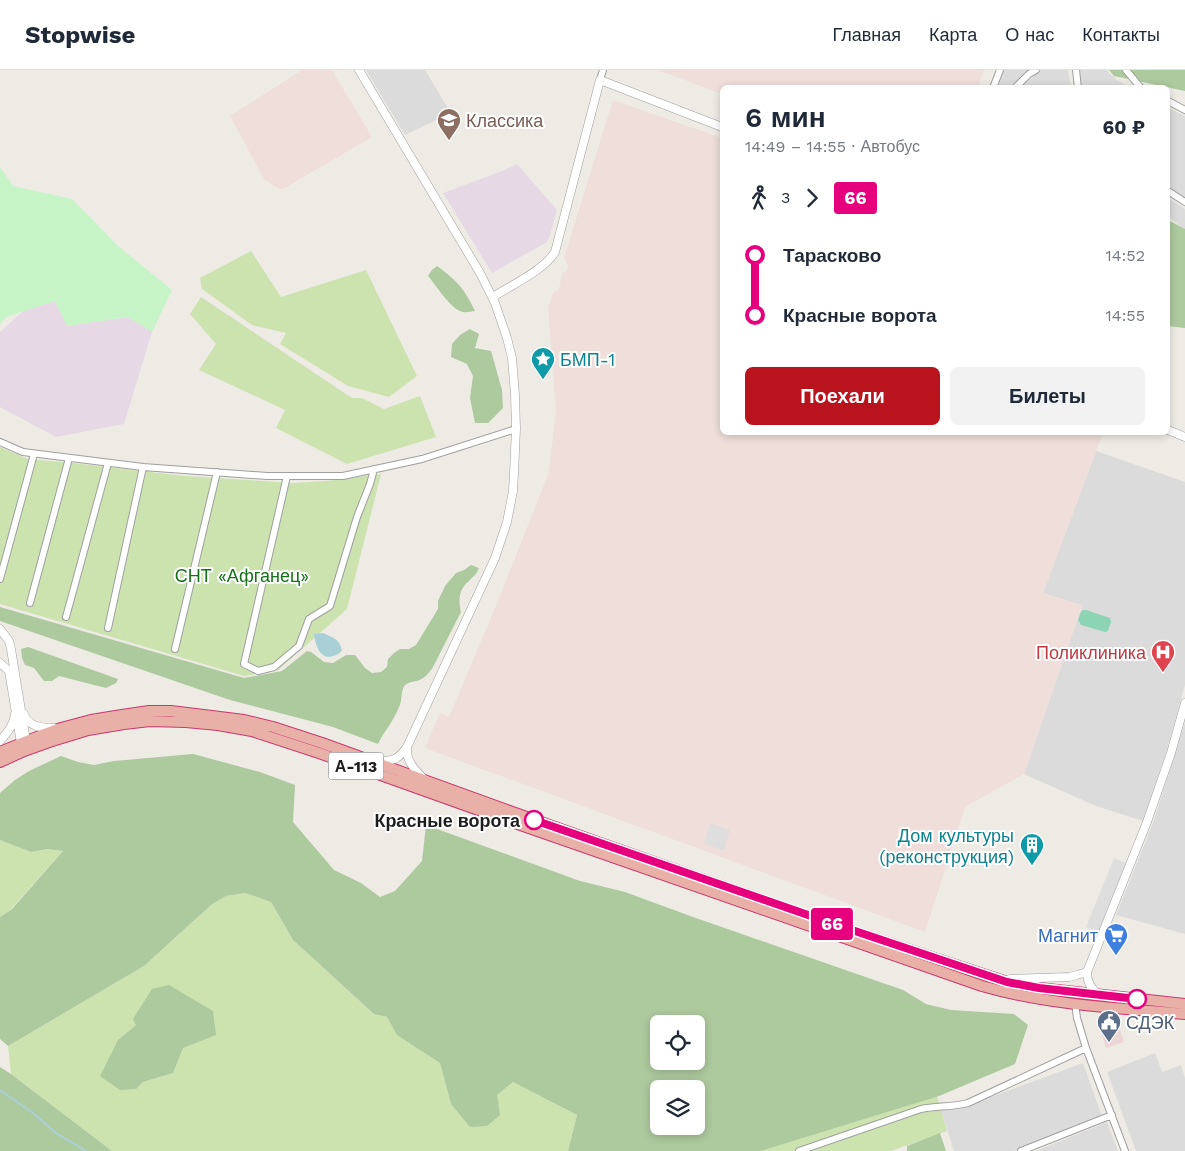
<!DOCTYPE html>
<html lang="ru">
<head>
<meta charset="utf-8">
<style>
  :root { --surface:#fff; --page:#f2f2f3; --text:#1f2937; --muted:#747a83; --line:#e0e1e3; --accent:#b9141d }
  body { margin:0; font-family:"Work Sans",sans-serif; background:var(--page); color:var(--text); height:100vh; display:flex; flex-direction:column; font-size:19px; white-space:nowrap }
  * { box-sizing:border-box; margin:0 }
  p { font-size:16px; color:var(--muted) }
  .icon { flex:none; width:28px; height:28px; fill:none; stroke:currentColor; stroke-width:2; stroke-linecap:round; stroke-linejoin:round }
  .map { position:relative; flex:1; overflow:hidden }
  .sheet { position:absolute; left:720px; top:15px; width:450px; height:350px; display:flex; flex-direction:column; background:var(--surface); border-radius:8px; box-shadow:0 2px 8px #0003 }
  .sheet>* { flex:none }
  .badge { padding:0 10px; border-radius:4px; font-size:18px; line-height:32px }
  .controls { position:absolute; left:650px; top:945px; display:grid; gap:10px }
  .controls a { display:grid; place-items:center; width:55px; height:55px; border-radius:8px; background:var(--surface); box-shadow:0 2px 8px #0003; font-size:25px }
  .map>.badge { position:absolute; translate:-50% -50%; box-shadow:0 0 0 2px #fff }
  .legs { display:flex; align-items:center; gap:8px; height:55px; padding:0 25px; font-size:16px }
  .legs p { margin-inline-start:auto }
  .head { display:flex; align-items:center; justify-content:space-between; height:85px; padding:0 25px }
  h1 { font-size:28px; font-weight:600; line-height:38px }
  .cta { display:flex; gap:10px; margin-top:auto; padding:10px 25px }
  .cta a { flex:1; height:58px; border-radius:8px; background:var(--accent); color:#fff; font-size:20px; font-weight:600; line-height:58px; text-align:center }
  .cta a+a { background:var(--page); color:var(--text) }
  ul { padding:0 25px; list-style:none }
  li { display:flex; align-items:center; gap:18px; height:60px; font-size:19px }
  li i { display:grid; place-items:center; width:8px; height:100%; margin:0 6px; background:currentColor }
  li i::after { content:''; width:12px; height:12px; margin:-6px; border:4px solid; border-radius:50%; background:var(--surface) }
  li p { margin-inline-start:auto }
  li:first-child i { background:linear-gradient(#0000 50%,currentColor 0) }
  li:last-child i { background:linear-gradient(currentColor 50%,#0000 0) }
  header { display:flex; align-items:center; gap:30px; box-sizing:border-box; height:70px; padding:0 25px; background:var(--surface); border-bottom:1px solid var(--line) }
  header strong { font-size:24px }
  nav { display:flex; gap:28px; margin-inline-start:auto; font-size:18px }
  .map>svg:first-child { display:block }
  .residential { fill:#dcdbdb }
  .commercial { fill:#edd6d6 }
  .industrial { fill:#e6d8e5 }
  .military { fill:#efdeda }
  .grass { fill:#cce3b0; fill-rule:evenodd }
  .forest { fill:#adc99e; fill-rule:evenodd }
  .park { fill:#c6f4c7 }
  .pitch { fill:#8bd5b4 }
  .parking { fill:#dedede }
  .water { fill:#aad0d7 }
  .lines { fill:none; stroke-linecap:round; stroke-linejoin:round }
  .stream { stroke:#aad0d7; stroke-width:2 }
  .minor-casing { stroke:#9f9f9f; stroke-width:8 }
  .tertiary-casing { stroke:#9f9f9f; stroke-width:9 }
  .trunk-casing { stroke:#c93670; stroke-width:12 }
  .minor { stroke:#fff; stroke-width:6 }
  .tertiary { stroke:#fff; stroke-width:8 }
  .trunk { stroke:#e8b0a6; stroke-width:10 }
  .line-1-casing { stroke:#fff; stroke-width:11 }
  .line-1 { stroke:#e6007e; stroke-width:8 }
  .stop-1-dot { fill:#fff; stroke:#e6007e; stroke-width:2.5 }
  .labels { text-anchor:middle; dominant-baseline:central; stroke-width:4; stroke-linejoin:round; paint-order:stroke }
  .shield { fill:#fff; stroke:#626262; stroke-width:1 }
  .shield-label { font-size:16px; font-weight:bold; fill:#1e1e1e }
  .education-label { font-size:18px; fill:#785e54; stroke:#fff; text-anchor:start }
  .culture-label { font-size:18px; fill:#0d838f; stroke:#fff; text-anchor:start }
  .park-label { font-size:18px; fill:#167219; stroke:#fff }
  .health-label { font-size:18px; fill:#be3a42; stroke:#fff; text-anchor:end }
  .stop-label { font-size:18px; font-weight:bold; fill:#1e1e1e; stroke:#fff; text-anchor:end }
  .shop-label { font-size:18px; fill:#366cbe; stroke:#fff; text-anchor:end }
  .service-label { font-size:18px; fill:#4e5e75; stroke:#fff; text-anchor:start }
</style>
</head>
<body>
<header>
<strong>Stopwise</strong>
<nav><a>Главная</a><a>Карта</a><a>О нас</a><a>Контакты</a></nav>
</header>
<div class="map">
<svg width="1185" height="1081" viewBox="0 0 1185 1081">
  <rect width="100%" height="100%" fill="#eeebe5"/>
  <path class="residential" d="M 366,0 L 425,0 L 451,43 L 405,65 Z
    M 1004,0 L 1035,0 L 1015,17 L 998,18 Z
    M 1041,0 L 1068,0 L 1071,17 L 1020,18 Z
    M 1075,0 L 1106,0 L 1117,10 L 1129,17 L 1079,17 Z
    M 1168,38 L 1185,46 L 1185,130 L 1168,119 Z
    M 1168,128 L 1185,139 L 1185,160 L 1168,146 Z
    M 1096,381 L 1185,412 L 1185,615 L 1166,682 L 1143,751 L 1096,736 L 1024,704 L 1082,536 L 1043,523 Z
    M 1185,652 L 1185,864 L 1116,845 L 1153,753 Z
    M 1155,983 L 1162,1002 L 1181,995 L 1185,1008 L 1185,1081 L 1136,1081 L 1107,1002 Z
    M 1083,993 L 1102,1046 L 1014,1081 L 954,1081 L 941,1041 L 977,1032 Z
    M 1107,1052 L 1118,1081 L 1036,1081 Z"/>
  <path class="commercial" d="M 1120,959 L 1124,972 L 1106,978 L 1101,962 L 1110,960 Z"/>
  <path class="industrial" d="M 517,94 L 557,140 L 550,165 L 547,172 L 492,203 L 443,123 L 502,101 Z
    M 55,231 L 67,256 L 128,247 L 152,262 L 124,354 L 56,367 L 0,337 L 0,262 L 23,241 Z"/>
  <path class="military" d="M 302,0 L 332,0 L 372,67 L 283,119 L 279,119 L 264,109 L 230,46 Z
    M 658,0 L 984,0 L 978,17 L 722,18 L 722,24 Z
    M 613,30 L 722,68 L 722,362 L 1103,363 L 1043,523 L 1082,535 L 1024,704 L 965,737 L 925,862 L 425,678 L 440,643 L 449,647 L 495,538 L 549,402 L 556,341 L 548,237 L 553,223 L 558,220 L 561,213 L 560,212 L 563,202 L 566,203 L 568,197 L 567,193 L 564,188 Z"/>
  <path class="grass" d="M 251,181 L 281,227 L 366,200 L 417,306 L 389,327 L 348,316 L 280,274 L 286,263 L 252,255 L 202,219 L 200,208 Z
    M 201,227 L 352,328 L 362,328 L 384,339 L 420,326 L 436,367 L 347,394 L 276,358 L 285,340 L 199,300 L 216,274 L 190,244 Z
    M 0,377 L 28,389 L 73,393 L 184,406 L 293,413 L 326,411 L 381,404 L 347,539 L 278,600 L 244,606 L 0,534 Z
    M 0,770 L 31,782 L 47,779 L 63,781 L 11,839 L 0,847 Z
    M 245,823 L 271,832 L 293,870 L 374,944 L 387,947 L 398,965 L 440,993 L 451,1034 L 497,1025 L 513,1012 L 577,1045 L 568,1081 L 112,1081 L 11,1004 L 8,976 L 144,896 L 211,835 L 226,826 ZM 136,955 L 173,1003 L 143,1012 L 135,1019 L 118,970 Z
    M 936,1023 L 947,1061 L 891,1081 L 744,1081 Z"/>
  <path class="forest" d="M 1109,0 L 1185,0 L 1185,21 L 1114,6 Z
    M 1168,150 L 1185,159 L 1185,258 L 1168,256 Z
    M 437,196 C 456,210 465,219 475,241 C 472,241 466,243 463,242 C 451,240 436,215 428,206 L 432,200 Z
    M 470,259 L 479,264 L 475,278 L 491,281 L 502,320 L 503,338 L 488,353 L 475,353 L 470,328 L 473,306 L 467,294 L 451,287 L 452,274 L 460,265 Z
    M 471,495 L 479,498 C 475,507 475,504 469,511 C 459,519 458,530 461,542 L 433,597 C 430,601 427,606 423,608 C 418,612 410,611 405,615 C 400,621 403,629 399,637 C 394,651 384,661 378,674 L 333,657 L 230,630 L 0,551 L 0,537 L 244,608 L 282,601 L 307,581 L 311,582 L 324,592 L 333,593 L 346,585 L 355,585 L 365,598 L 372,603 L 381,602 L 387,597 L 388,589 L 394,583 L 400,579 L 409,579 L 416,575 L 438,539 L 438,531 L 445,516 L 456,503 L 464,500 Z
    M 28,577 L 118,609 L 116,613 L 106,618 L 59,606 L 52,611 L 44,611 L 34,598 L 25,595 L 22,588 L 21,579 Z
    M 193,684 L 260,702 L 295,715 L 293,752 L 334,800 L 361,813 L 380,827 L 395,821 L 422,791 L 426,755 L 580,811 L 625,822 L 693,847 L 903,920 L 926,934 L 951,940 L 1014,944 L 1028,955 L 1015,994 L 939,1026 L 760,1081 L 568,1081 L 577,1045 L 513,1012 L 497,1025 L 500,1045 L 487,1056 L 470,1057 L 451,1034 L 440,993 L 397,965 L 387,947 L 374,944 L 293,870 L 271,832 L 245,823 L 226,826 L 211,835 L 144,896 L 8,976 L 0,969 L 0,847 L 12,839 L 63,781 L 47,779 L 31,782 L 0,770 L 0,723 L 15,710 L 29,701 L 61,686 L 78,692 L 94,695 L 114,691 ZM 659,954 L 696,954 L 696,991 L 659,991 ZM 659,1019 L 696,1019 L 696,1056 L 659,1056 Z
    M 169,915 L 213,941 L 216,965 L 183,978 L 173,1003 L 143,1012 L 136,1019 L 120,1020 L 100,1006 L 118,970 L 136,955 L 133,949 L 152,919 Z
    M 0,997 L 11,1004 L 112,1081 L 0,1081 Z
    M 940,1063 L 946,1081 L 907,1081 L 907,1076 Z"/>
  <path class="park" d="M 0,97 L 13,116 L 72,129 L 118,176 L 172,220 L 152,262 L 128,247 L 67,256 L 55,231 L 6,247 L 0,254 Z"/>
  <path class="pitch" d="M 1083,540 L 1086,540 L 1110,548 L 1111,552 L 1108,561 L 1105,562 L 1081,555 L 1078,550 L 1081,542 Z"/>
  <path class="parking" d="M 710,753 L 730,760 L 724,780 L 704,774 Z
    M 1114,788 L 1126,793 L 1099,862 L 1086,857 Z"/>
  <path class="water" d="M 323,563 C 334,568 340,569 342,581 C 325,595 316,582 314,564 Z"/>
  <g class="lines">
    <path class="stream" d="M 0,1020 L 33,1043 L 56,1063 L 86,1081"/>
    <g class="minor-casing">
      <path id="minor" d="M 1076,0 L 1078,18
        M 1126,0 L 1141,18
        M 600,10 L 603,0
        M 993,18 L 1000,0
        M 1015,18 L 1029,4 L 1036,0
        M 1168,31 L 1185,40
        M 1168,121 L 1185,132
        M 0,372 L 23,382 L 143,397 L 267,406 L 343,406 L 422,389 L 516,359
        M 287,406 L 244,594 L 258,601 L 274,597 L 299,576 L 309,549 L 330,536 L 357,447 L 370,414 L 374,399
        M 0,509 L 34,384
        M 30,533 L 69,388
        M 66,547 L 108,393
        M 108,558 L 143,397
        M 175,579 L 217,402
        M 1075,933 L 1077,948 L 1086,978 L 1125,1081
        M 799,1081 L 921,1039 C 936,1036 954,1037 968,1033 L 1086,978
        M 1021,1081 L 1112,1045"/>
    </g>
    <g class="tertiary-casing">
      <path id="tertiary" d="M 359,0 L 480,203 L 495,233 L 507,268 L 512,288 L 515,325 L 516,359 L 514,403 L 513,421 L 507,452 L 495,488 L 407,677 C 396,692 393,690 376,692
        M 493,227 C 513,214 543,201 555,182 L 600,10 L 722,57
        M 1168,360 L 1185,367
        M 0,559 L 9,571 L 11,579 L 26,671 L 26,675
        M 0,593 L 9,601 L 21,673 L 23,678
        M 24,644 C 29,657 41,658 54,658
        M 0,671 C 7,663 14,655 15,644
        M 407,677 C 406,691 414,699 424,709
        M 1010,909 L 1069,907 L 1077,905 L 1087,902
        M 1098,924 C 1090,918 1087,911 1087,902 L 1147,752 L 1171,683 L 1185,633"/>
    </g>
    <g class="trunk-casing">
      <path id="trunk" d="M 0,682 L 42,665 L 61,658 L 91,650 L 122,645 L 149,641 L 171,641 L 244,650 L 273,657 L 322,673 L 515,743 L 716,814 L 834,855 L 1007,912 L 1039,918 L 1185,934
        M 0,692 L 24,681 L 49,672 L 88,660 L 124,654 L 150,651 L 186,652 L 218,655 L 252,661 L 319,683 L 512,752 L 982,916 C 1048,935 1117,938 1185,944"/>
    </g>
    <use href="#minor" class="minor"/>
    <use href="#tertiary" class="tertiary"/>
    <use href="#trunk" class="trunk"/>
  </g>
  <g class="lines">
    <g class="line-1-casing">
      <path id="line-1" d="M 534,750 L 834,854 L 1007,912 L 1039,918 L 1137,929"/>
    </g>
    <use href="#line-1" class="line-1"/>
  </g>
  <defs>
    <g id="school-pin" transform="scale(1.25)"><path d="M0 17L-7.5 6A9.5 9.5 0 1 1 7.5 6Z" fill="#8d6e63" stroke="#fff"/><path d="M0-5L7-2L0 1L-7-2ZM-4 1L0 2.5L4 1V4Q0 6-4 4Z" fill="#fff"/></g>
    <g id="sight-pin" transform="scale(1.25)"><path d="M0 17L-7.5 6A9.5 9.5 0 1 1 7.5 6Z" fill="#0f9aa8" stroke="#fff"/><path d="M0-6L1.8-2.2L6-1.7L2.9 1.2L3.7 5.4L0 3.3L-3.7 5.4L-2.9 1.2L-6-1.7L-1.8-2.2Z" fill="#fff"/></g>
    <g id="hospital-pin" transform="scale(1.25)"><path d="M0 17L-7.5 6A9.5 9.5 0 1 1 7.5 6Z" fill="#e0444e" stroke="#fff"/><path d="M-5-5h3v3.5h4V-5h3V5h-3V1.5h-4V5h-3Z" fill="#fff"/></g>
    <g id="building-pin" transform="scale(1.25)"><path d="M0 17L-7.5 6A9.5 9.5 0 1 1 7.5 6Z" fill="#0f9aa8" stroke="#fff"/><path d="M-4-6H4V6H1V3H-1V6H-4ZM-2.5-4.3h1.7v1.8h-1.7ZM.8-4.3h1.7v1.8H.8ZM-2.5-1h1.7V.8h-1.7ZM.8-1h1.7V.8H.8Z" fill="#fff"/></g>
    <g id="supermarket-pin" transform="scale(1.25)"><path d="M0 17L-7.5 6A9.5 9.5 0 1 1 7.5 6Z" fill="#3f7fe0" stroke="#fff"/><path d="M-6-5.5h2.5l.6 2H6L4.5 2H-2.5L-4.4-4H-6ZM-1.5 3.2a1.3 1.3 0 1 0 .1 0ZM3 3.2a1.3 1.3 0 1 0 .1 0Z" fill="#fff"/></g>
    <g id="civic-pin" transform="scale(1.25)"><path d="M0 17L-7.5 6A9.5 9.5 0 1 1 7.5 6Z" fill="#5c6f8a" stroke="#fff"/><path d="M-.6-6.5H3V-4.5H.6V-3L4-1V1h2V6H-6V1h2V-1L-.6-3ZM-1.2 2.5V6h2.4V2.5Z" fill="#fff"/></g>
  </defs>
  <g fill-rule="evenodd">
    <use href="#school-pin" x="449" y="50"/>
    <use href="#sight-pin" x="543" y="289"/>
    <use href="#hospital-pin" x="1163" y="582"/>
    <use href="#building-pin" x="1032" y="775"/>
    <use href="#supermarket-pin" x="1116" y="865"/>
    <use href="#civic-pin" x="1109" y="952"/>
  </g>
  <g class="stop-1-dot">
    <circle cx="534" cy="750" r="9"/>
    <circle cx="1137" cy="929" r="9"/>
  </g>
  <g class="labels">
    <rect class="shield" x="328.5" y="682.5" width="55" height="27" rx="4"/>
    <g class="shield-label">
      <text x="356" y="696">А-113</text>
    </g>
    <g class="education-label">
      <text x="466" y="50">Классика</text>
    </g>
    <g class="culture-label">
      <text x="560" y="289">БМП-1</text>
      <text x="1014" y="765" text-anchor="end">Дом культуры<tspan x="1014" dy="21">(реконструкция)</tspan></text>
    </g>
    <g class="park-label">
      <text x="242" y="505">СНТ «Афганец»</text>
    </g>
    <g class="health-label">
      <text x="1146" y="582">Поликлиника</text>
    </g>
    <g class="stop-label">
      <text x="520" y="750">Красные ворота</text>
    </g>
    <g class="shop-label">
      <text x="1098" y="865">Магнит</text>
    </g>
    <g class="service-label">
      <text x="1126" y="952">СДЭК</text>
    </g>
  </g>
</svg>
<div class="controls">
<a><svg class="icon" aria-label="locate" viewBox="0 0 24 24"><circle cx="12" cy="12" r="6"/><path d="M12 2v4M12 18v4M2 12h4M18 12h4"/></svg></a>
<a><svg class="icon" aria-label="layers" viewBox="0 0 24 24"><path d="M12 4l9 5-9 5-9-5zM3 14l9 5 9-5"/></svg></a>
</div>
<b class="badge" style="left:832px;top:854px;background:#e6007e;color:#fff">66</b>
<section class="sheet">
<div class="head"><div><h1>6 мин</h1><p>14:49 – 14:55 · Автобус</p></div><b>60 ₽</b></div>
<div class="legs"><svg class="icon" aria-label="walk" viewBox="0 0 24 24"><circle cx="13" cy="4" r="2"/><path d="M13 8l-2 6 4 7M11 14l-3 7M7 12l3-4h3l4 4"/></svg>3<svg class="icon" aria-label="forward" viewBox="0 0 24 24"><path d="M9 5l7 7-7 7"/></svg><b class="badge" style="background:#e6007e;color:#fff">66</b></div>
<ul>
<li><i style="color:#e6007e"></i><b>Тарасково</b><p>14:52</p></li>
<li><i style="color:#e6007e"></i><b>Красные ворота</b><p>14:55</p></li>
</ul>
<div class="cta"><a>Поехали</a><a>Билеты</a></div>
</section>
</div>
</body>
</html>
